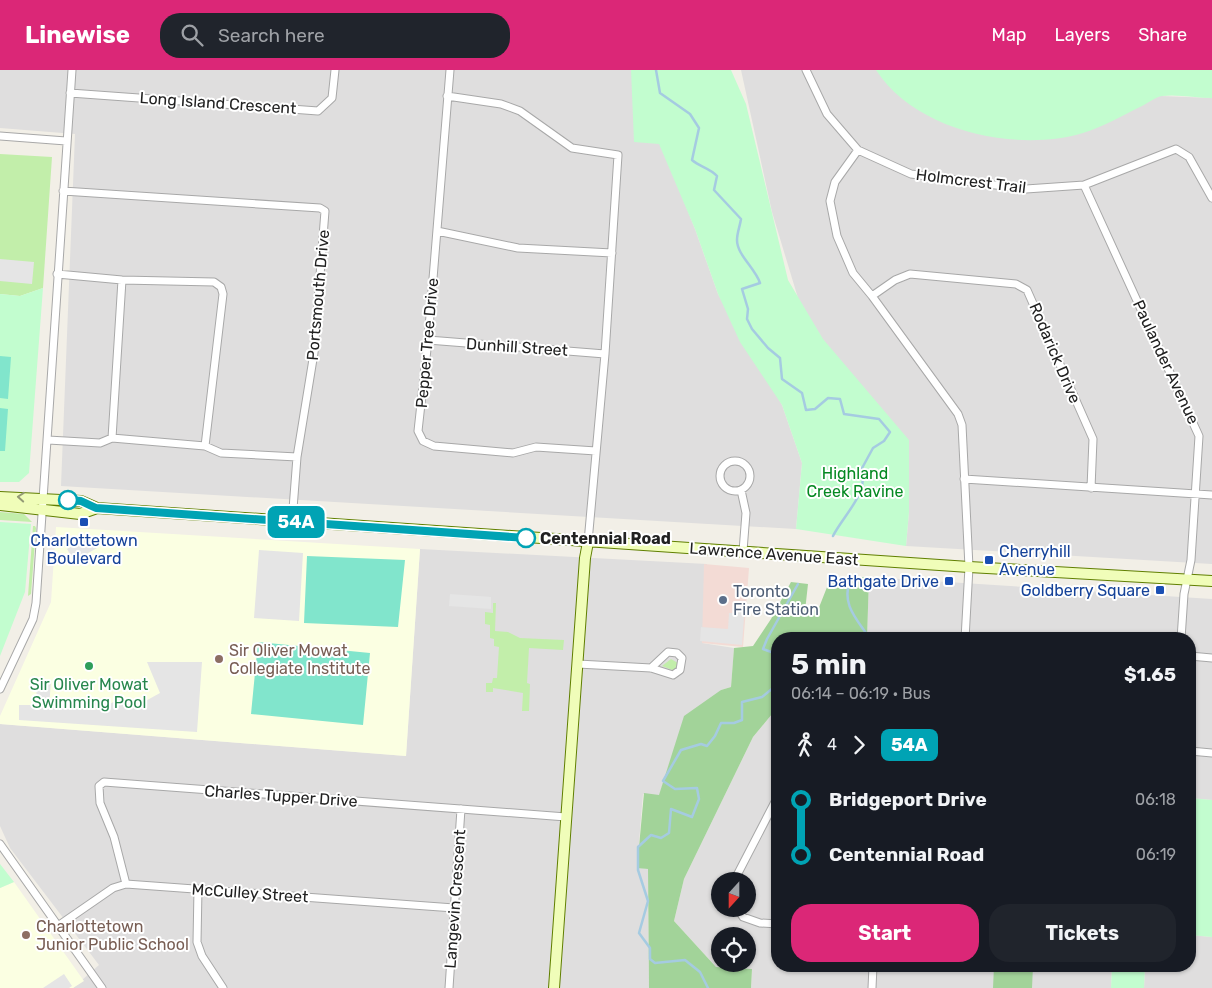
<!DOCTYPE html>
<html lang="en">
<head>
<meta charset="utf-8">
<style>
  :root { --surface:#171b24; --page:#20242c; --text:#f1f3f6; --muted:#9ea1a6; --accent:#db2777 }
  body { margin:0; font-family:Rubik,sans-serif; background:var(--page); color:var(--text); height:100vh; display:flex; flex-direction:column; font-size:19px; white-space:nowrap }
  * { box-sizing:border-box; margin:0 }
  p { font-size:16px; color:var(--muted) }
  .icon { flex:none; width:28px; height:28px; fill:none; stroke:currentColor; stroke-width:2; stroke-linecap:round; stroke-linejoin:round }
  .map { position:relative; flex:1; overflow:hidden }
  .panel { position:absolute; left:771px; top:562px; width:425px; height:340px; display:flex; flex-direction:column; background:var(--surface); border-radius:20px; box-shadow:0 1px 4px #0004 }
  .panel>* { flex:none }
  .badge { padding:0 10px; border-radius:8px; font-size:18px; line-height:32px }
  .needle { width:32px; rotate:201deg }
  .buttons { position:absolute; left:711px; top:802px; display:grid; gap:10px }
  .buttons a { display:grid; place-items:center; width:45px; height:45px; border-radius:50%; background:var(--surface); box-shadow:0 1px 4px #0004; font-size:25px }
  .map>.badge { position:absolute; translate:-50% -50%; box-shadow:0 0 0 2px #fff }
  .legs { display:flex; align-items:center; gap:8px; height:55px; padding:0 20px; font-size:16px }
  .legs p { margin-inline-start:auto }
  .head { display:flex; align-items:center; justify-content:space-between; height:85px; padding:0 20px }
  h1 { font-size:28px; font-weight:700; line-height:38px }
  .primary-button { display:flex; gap:10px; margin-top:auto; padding:10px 20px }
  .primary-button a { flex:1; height:58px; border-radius:20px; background:var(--accent); color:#fff; font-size:20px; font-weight:700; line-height:58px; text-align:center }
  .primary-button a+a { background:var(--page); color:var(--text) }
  ul { padding:0 20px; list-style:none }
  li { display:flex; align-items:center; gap:18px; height:55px; font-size:19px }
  li i { display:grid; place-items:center; width:8px; height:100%; margin:0 6px; background:currentColor }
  li i::after { content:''; width:12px; height:12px; margin:-6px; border:4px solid; border-radius:50%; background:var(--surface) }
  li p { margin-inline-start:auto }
  li:first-child i { background:linear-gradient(#0000 50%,currentColor 0) }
  li:last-child i { background:linear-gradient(currentColor 50%,#0000 0) }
  header { display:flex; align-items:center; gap:30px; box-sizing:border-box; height:70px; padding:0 25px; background:var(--accent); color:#fff }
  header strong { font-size:24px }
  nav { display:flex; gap:28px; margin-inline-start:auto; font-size:18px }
  .search { width:350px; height:45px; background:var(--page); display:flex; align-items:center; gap:12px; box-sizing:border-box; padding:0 18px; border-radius:20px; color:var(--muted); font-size:19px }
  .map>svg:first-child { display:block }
  .residential { fill:#dfdede; fill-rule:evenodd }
  .commercial { fill:#f3dbd5 }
  .education { fill:#fbffe2 }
  .grass { fill:#c2eeaa }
  .forest { fill:#a2d399 }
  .park { fill:#c2fdcf }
  .pitch { fill:#81e5cc }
  .parking { fill:#e5e5e5 }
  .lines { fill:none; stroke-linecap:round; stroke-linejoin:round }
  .stream { stroke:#a5cbe1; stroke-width:2.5 }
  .street-casing { stroke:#a8a8a8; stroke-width:9 }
  .secondary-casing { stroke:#607f00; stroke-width:12 }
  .street { stroke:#fff; stroke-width:7 }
  .secondary { stroke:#f0fdb9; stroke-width:10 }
  .oneway { stroke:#939a75 }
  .line-1-casing { stroke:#fff; stroke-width:11 }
  .line-1 { stroke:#00a3b4; stroke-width:8 }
  .stop-1-dot { fill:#fff; stroke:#00a3b4; stroke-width:2.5 }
  .transit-dot { fill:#1a4fb4; stroke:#fff; stroke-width:2 }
  .service-dot { fill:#5c6f8a; stroke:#fff; stroke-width:2 }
  .education-dot { fill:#8d6e63; stroke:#fff; stroke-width:2 }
  .leisure-dot { fill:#2e9e5b; stroke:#fff; stroke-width:2 }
  .labels { text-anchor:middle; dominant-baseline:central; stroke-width:4; stroke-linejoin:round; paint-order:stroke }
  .street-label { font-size:16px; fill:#212121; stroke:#fff }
  .park-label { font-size:16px; fill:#058922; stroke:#fff }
  .stop-label { font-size:16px; font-weight:bold; fill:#212121; stroke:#fff; text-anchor:start }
  .transit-label { font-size:16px; fill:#164399; stroke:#fff; text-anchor:end }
  .service-label { font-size:16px; fill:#4e5e75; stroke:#fff; text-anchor:start }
  .education-label { font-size:16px; fill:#785e54; stroke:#fff; text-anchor:start }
  .leisure-label { font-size:16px; fill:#27864d; stroke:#fff }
</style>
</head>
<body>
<header>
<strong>Linewise</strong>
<div class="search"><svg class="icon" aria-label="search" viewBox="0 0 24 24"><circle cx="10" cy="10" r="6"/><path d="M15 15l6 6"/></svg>Search here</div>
<nav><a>Map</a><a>Layers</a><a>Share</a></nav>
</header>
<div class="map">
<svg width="1212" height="918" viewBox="0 0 1212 918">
  <rect width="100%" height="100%" fill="#f2efe7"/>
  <path class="residential" d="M 0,0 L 631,0 L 695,159 L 718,224 L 782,335 L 802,393 L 796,459 L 61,416 L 75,64 L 0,58 Z
    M 741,0 L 876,0 L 1161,26 L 1212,28 L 1212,494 L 906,476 L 909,442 L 814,281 L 772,142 Z
    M 420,479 L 707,494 L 702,573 L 734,578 L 731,617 L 721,620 L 671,689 L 659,726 L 643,724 L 637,797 L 648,799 L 649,918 L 73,918 L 99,895 L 10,778 L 0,756 L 0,654 L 406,686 Z
    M 869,507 L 1212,529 L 1212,730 L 1190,728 L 1190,569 L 867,569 Z
    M 777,638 L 778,896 L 1112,896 L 1111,918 L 751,918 L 752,899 L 716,897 L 674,851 L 684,809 L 753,667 ZM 720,811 L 748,811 L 748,839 L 720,839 ZM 720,866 L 748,866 L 748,894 L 720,894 Z
    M 1190,865 L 1212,867 L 1212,918 L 1144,918 L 1145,896 L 1190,896 Z"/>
  <path class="commercial" d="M 704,494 L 749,498 L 743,577 L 702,573 Z"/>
  <path class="education" d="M 56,457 L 420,479 L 406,686 L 0,654 L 0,646 L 51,532 Z
    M 14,812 L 84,911 L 73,918 L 0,918 L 0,818 Z"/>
  <path class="grass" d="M 0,84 L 52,87 L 43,218 L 20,226 L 0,224 Z
    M 0,442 L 24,444 L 32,452 L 0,450 Z
    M 33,456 L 35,456 L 36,458 L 31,524 L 28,526 Z
    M 493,533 L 496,533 L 495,561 L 508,562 L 520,568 L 564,570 L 563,580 L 529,578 L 527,613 L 530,614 L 529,641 L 522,641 L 523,623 L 493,618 L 493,622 L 486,622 L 486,613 L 492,613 L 493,608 L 497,608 L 499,577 L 494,576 L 494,569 L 490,568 L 490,555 L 485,554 L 485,542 L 493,543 Z
    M 671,589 L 678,593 L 675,601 L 662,596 Z"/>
  <path class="forest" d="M 831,507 L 869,507 L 867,569 L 778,569 L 777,638 L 753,667 L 684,809 L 674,851 L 716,897 L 752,899 L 751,918 L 649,918 L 648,799 L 637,798 L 644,723 L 659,725 L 684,646 L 721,620 L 731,617 L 734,578 L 753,576 L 771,549 L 791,512 L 808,514 L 805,541 L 818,540 Z
    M 994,896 L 1033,896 L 1032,918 L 993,918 Z"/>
  <path class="park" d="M 631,0 L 731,0 L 746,34 L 788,210 L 823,269 L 909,370 L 909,442 L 906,476 L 796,459 L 802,393 L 782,335 L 740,272 L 718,224 L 695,159 L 659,74 L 634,72 Z
    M 876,0 L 1212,0 L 1212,28 C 1196,28 1178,24 1162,26 C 1156,27 1148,33 1142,36 C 1123,45 1103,57 1083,63 C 1016,83 915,61 876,0 Z
    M 43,218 L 29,403 L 19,412 L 0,412 L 0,224 L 20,226 Z
    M 0,452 L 31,454 L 25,522 L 0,586 Z
    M 1190,728 L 1212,730 L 1212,867 L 1190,865 Z
    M 0,794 L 14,812 L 0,818 Z
    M 1112,896 L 1145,896 L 1144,918 L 1111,918 Z"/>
  <path class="pitch" d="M 0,286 L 11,287 L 8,329 L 0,328 Z
    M 0,338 L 8,339 L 5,381 L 0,381 Z
    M 307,486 L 405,490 L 398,557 L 304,553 Z
    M 258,572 L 370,583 L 363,655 L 251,644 Z"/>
  <path class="parking" d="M 0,189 L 34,192 L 32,214 L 0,211 Z
    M 90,466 L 97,478 L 74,491 L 67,479 Z
    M 259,480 L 303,483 L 299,551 L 254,548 Z
    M 450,524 L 491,527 L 491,539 L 449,536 Z
    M 742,533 L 745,533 L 742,575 L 700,571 L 701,557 L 728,559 L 729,543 L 736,543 L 737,539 L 741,540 Z
    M 147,592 L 202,592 L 197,662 L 19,650 L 19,635 L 37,635 L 36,612 L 51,611 L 49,637 L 96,640 L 94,631 L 104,628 L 108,635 L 124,626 L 131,639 L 160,623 Z
    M 64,904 L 72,916 L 69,918 L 43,918 Z"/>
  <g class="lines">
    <path class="stream" d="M 656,0 L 660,23 L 690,44 L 699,58 L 692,90 C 700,97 710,98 717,106 L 714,120 L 741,149 C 740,156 737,163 737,170 C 737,185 755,198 760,213 L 742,219 L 748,239 L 747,249 L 752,259 L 768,278 L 780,288 L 782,309 L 802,323 L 806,340 L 815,339 L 828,328 L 840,329 L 844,344 L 879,349 L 890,362 L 884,371 L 873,378 L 861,400 C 870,422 842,447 833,466
      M 850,510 C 841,535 857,549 870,569
      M 708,918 L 700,902 L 685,890 L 655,893 L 650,889 L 650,878 L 639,863 L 648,831 L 638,800 L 638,777 L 651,765 L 661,768 L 669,763 L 671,739 L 692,747 L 699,729 L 697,718 L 675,719 L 663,711 L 681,680 L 701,674 L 707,676 L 715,666 L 721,653 L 734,653 L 742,650 L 742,632 L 762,627 L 773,618 L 774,583 L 763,579 L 767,569 L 798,514"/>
    <g class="street-casing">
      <path id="street" d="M 450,0 L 428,270 L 418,361 L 423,371 L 434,376 L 513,383 L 536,377 L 596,381
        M 806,0 L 827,44 L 858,80 L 911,104 L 1026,119 L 1084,115 L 1176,79 L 1189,87 L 1212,128
        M 70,23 L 318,41 L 332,28 L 335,0
        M 447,26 L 501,34 L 520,41 L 572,78 L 618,85 L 605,284 L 588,472
        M 0,66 L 66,71
        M 858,80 L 835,112 L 830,131 L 837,166 L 853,203 L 872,226 L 958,344 L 962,355 L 969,497 L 965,569
        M 1084,115 L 1199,366 L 1191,490 L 1184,524 L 1181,569
        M 63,121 L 320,138 L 325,141 L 314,283 L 297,387 L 292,452
        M 437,161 L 518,178 L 612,183
        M 57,204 L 122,210 L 214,212 L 221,217 L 223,224 L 205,376 L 112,368 L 122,210
        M 872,226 L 895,210 L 910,204 L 1016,214 L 1027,220 L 1093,369 L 1091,418
        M 428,270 L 605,284
        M 48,370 L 100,373 L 112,368
        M 205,376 L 221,383 L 297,387
        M720 406a15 15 0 1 1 30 0a15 15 0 1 1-30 0Z
        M 964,409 L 1212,425
        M 741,420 L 746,443 L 743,481
        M 1190,586 L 1212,588
        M 578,594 L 651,598 L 673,605 L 680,600 L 682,588 L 677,583 L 668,582 L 651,598
        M 0,619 L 33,549 L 36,533 L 72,0
        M 1190,681 L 1212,683
        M 0,774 L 102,918
        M 734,811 L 778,726
        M 126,814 L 114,767 L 100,733 L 99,716 L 104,712 L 566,747
        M 198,819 L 197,872 L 202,886 L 223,918
        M 738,839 L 743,847 L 760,853 L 778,854
        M 58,856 L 113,818 L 126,814 L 454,838
        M 449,918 L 461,739
        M 872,918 L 873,896"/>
    </g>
    <g class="secondary-casing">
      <path id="secondary" d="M 0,427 L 81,431 L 97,438
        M 0,435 L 80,444 L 97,438 L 969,497 L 1212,511
        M 554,918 L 585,488 L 588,472"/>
    </g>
    <use href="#street" class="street"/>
    <use href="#secondary" class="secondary"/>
  </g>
  <defs><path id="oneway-chevron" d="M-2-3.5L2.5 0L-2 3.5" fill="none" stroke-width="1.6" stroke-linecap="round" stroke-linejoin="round" transform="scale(1.25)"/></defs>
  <use class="oneway" href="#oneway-chevron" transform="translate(21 427) rotate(-176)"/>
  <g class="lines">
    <g class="line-1-casing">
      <path id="line-1" d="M 68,430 L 81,431 L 96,438 L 526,468"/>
    </g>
    <use href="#line-1" class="line-1"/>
  </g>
  <g class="stop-1-dot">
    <circle cx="68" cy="430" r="9"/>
    <circle cx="526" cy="468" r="9"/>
  </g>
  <g class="transit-dot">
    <rect x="79" y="447" width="10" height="10" rx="2.5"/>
    <rect x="984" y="485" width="10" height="10" rx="2.5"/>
    <rect x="944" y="506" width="10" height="10" rx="2.5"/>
    <rect x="1155" y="515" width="10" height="10" rx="2.5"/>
  </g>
  <circle class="service-dot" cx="723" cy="530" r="5"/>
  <g class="education-dot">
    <circle cx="219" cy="589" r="5"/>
    <circle cx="26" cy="865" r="5"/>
  </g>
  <circle class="leisure-dot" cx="89" cy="596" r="5"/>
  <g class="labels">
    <g class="street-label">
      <text transform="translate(218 33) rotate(4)">Long Island Crescent</text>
      <text transform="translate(971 111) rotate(7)">Holmcrest Trail</text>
      <text transform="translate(318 225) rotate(-85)">Portsmouth Drive</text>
      <text transform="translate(427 273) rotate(-85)">Pepper Tree Drive</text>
      <text transform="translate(517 277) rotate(4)">Dunhill Street</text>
      <text transform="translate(1055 283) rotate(67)">Rodarick Drive</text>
      <text transform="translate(1166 292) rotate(65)">Paulander Avenue</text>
      <text transform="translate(774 484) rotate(4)">Lawrence Avenue East</text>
      <text transform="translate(281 726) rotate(4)">Charles Tupper Drive</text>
      <text transform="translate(250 823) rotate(4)">McCulley Street</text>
      <text transform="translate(455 829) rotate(-86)">Langevin Crescent</text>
    </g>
    <g class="park-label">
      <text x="855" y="403">Highland<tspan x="855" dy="18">Creek Ravine</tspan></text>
    </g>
    <g class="stop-label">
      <text x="540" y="468">Centennial Road</text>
    </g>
    <g class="transit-label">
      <text x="84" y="470" text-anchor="middle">Charlottetown<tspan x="84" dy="18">Boulevard</tspan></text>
      <text x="999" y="481" text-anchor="start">Cherryhill<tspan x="999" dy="18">Avenue</tspan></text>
      <text x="939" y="511">Bathgate Drive</text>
      <text x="1150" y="520">Goldberry Square</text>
    </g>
    <g class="service-label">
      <text x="733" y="521">Toronto<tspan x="733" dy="18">Fire Station</tspan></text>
    </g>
    <g class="education-label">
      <text x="229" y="580">Sir Oliver Mowat<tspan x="229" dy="18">Collegiate Institute</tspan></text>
      <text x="36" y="856">Charlottetown<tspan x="36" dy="18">Junior Public School</tspan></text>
    </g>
    <g class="leisure-label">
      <text x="89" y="614">Sir Oliver Mowat<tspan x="89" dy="18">Swimming Pool</tspan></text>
    </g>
  </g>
</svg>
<div class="buttons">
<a><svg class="needle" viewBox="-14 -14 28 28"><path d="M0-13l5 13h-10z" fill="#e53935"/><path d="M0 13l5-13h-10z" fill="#9ea1a6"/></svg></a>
<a><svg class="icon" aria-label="locate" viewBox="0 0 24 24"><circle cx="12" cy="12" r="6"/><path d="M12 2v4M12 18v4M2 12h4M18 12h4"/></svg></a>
</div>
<b class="badge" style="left:296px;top:452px;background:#00a3b4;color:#fff">54A</b>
<section class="panel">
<div class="head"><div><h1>5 min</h1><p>06:14 – 06:19 · Bus</p></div><b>$1.65</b></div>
<div class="legs"><svg class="icon" aria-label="walk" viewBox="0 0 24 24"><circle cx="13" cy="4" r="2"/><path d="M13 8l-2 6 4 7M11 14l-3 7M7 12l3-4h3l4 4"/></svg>4<svg class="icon" aria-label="forward" viewBox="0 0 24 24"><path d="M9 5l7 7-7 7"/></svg><b class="badge" style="background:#00a3b4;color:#fff">54A</b></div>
<ul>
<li><i style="color:#00a3b4"></i><b>Bridgeport Drive</b><p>06:18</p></li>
<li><i style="color:#00a3b4"></i><b>Centennial Road</b><p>06:19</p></li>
</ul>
<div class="primary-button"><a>Start</a><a>Tickets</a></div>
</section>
</div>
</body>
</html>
